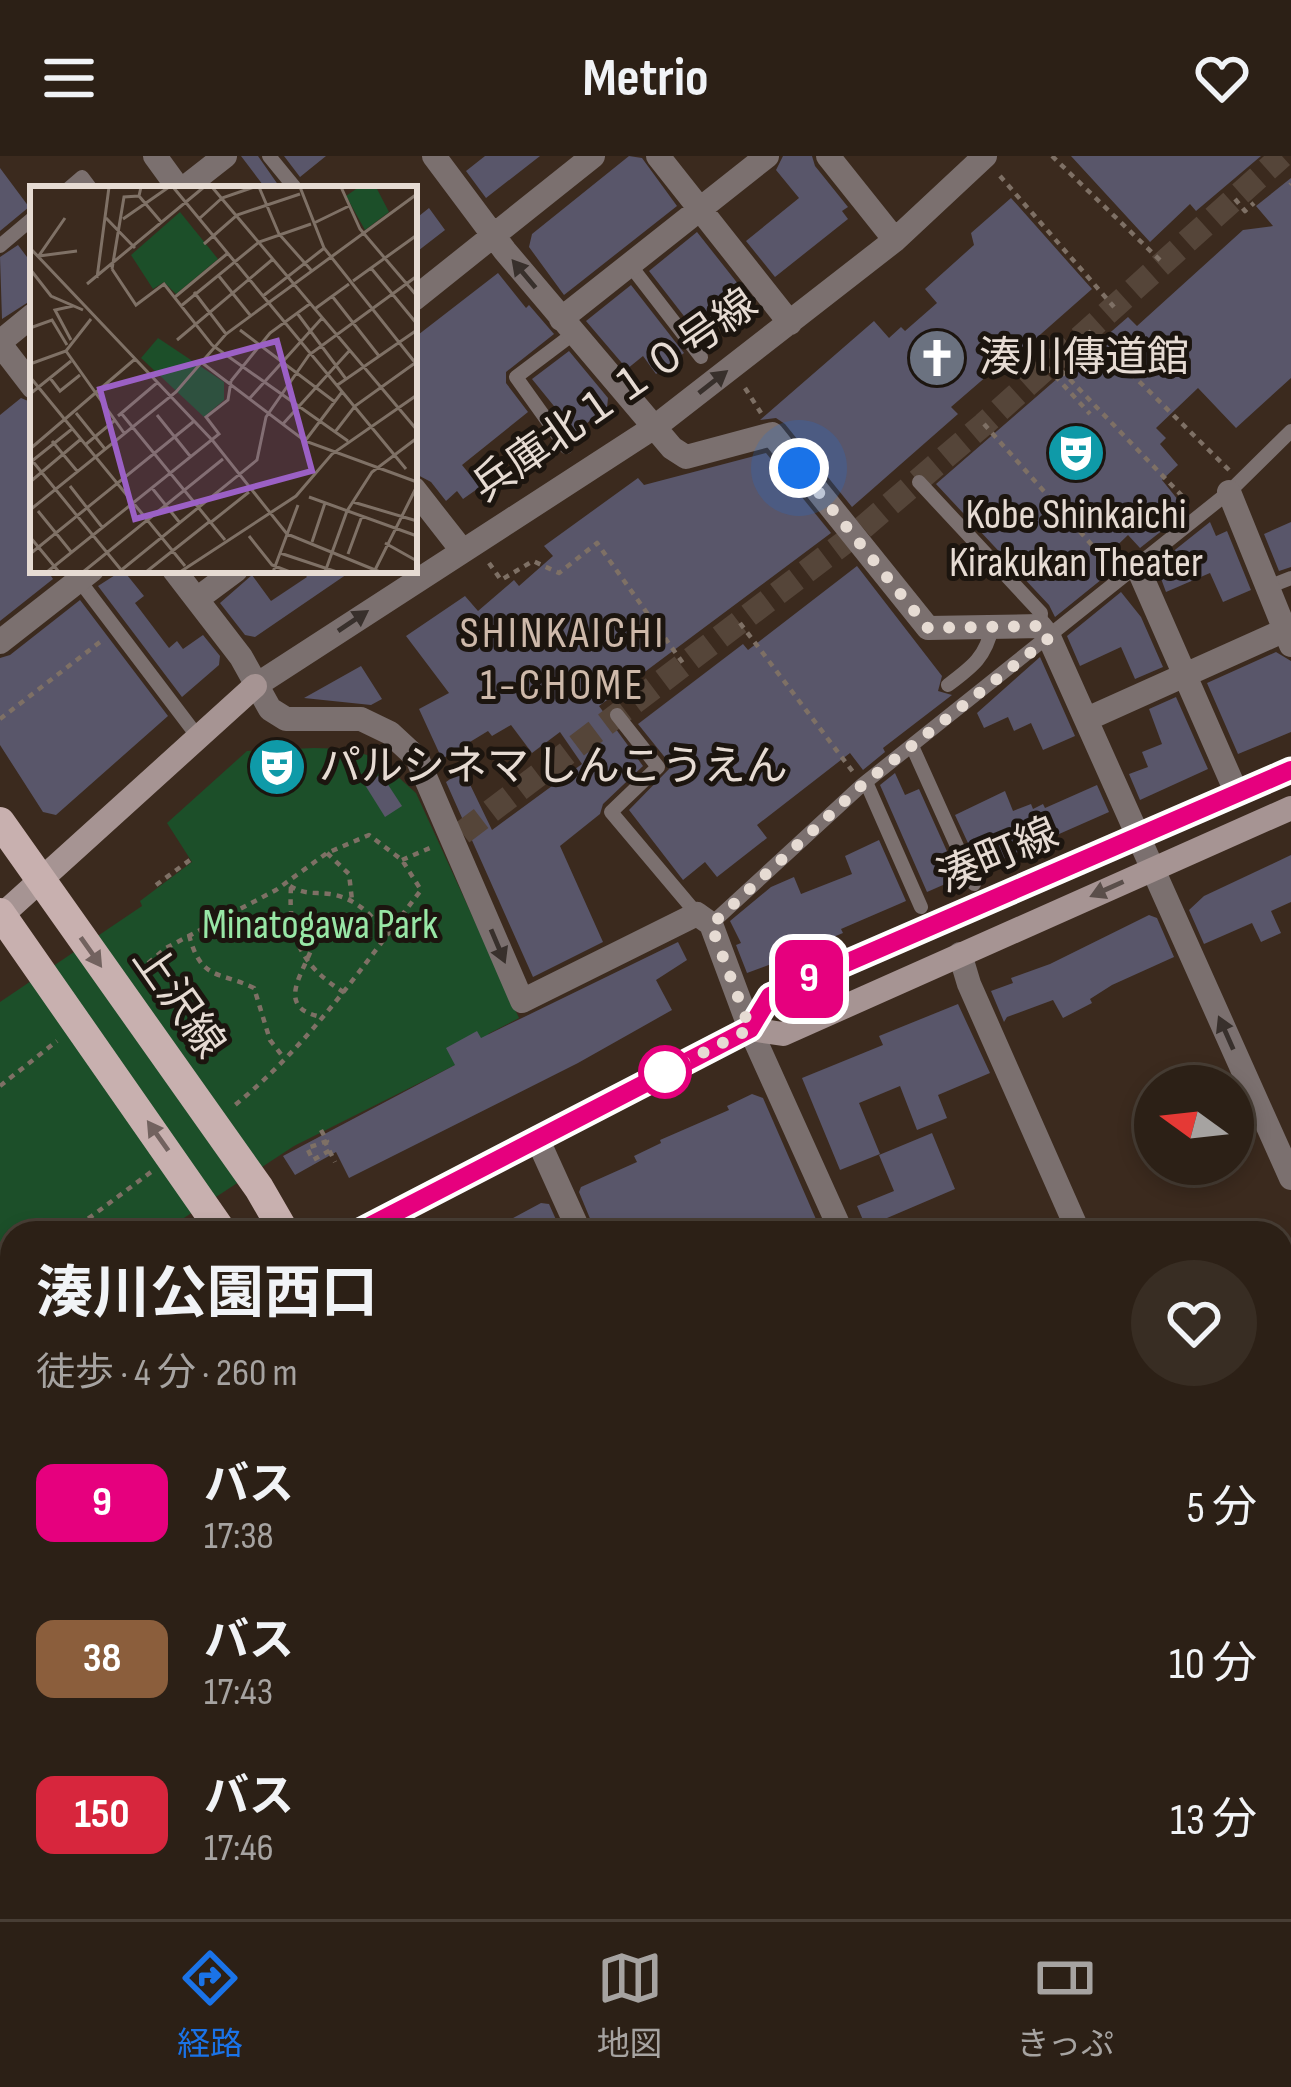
<!DOCTYPE html>
<html lang="ja">
<head>
<meta charset="utf-8">
<style>
  :root { --surface:#2c2016; --page:#382d23; --text:#f1f3f6; --muted:#a6a3a1; --line:#483e35; --accent:#1a73e8 }
  body { margin:0; font-family:"Sofia Sans Condensed","Noto Sans JP",sans-serif; background:var(--page); color:var(--text); height:100vh; display:flex; flex-direction:column; font-size:45px; white-space:nowrap }
  * { box-sizing:border-box; margin:0 }
  p { font-size:39px; color:var(--muted) }
  .icon { flex:none; width:66px; height:66px; fill:none; stroke:currentColor; stroke-width:2; stroke-linecap:round; stroke-linejoin:round }
  .map { position:relative; flex:1; overflow:hidden }
  .sheet { position:absolute; left:0px; top:1065px; width:1293px; height:699px; display:flex; flex-direction:column; background:var(--surface); border-radius:36px 36px 0 0; box-shadow:0 6px 18px #0003,0 0 0 3px var(--line) }
  .sheet>* { flex:none }
  .badge { padding:0 24px; border-radius:18px; font-size:42px; line-height:78px }
  .needle { width:78px; rotate:285deg }
  .controls { position:absolute; left:1134px; top:909px; display:grid; gap:24px }
  .controls a { display:grid; place-items:center; width:120px; height:120px; border-radius:50%; background:var(--surface); box-shadow:0 6px 18px #0003,0 0 0 3px var(--line); font-size:60px }
  .you { position:absolute; width:60px; height:60px; margin:-30px; border:9px solid #fff; border-radius:50%; background:#1a73e8; box-shadow:0 0 0 18px #1a73e833 }
  .map>.badge { position:absolute; translate:-50% -50%; box-shadow:0 0 0 6px #fff }
  .round { display:grid; place-items:center; flex:none; width:126px; height:126px; border-radius:63px; background:var(--page) }
  .head { display:flex; align-items:center; justify-content:space-between; height:204px; padding:0 36px }
  h1 { font-size:57px; font-weight:700; line-height:90px }
  ul { padding:0; list-style:none }
  li { display:flex; align-items:center; gap:36px; height:156px; padding:0 36px }
  li div { flex:1 }
  li b { display:block; font-size:45px }
  li em { font-style:normal }
  li .badge { min-width:132px; font-weight:700; text-align:center }
  header { display:flex; justify-content:space-between; align-items:center; height:156px; padding:0 36px; background:var(--surface); font-size:54px; font-weight:700 }
  .menu { display:flex; justify-content:space-around; align-items:center; height:168px; border-top:3px solid var(--line); background:var(--surface); font-size:33px; color:var(--muted) }
  .menu a { display:grid; justify-items:center; gap:6px }
  .menu .selected { color:var(--accent) }
  .map>svg:first-child { display:block }
  .built { fill:#473120 }
  .green { fill:#1c4f29 }
  .building { fill:#59566a }
  .lines { fill:none; stroke-linecap:round; stroke-linejoin:round }
  .street-tunnel { stroke:#554539; stroke-width:24; stroke-dasharray:24 12; stroke-linecap:butt }
  .path { stroke:#7e7065; stroke-width:4.5; stroke-dasharray:6 6; stroke-linecap:butt }
  .lane { stroke:#7b706f; stroke-width:14 }
  .street { stroke:#7b706f; stroke-width:24 }
  .secondary { stroke:#a69493; stroke-width:24 }
  .primary { stroke:#c8b0af; stroke-width:30 }
  .oneway { fill:#38302c }
  .oneway2 { fill:#5a4e4a }
  .oneway3 { fill:#72625f }
  .line-casing { stroke:#fff; stroke-width:27 }
  .line { stroke:#e6007e; stroke-width:18 }
  .walk { stroke:#e6dbd3; stroke-width:12; stroke-dasharray:0 21.6 }
  .stop-dot { fill:#fff; stroke:#e6007e; stroke-width:6 }
  .labels { text-anchor:middle; dominant-baseline:central; stroke-width:10; stroke-linejoin:round; paint-order:stroke }
  .poi-label { font-size:42px; fill:#e6dbd3; stroke:#1c150f; text-anchor:start }
  .street-label { font-size:42px; fill:#e6dbd3; stroke:#1c150f }
  .park-label { font-size:42px; fill:#98e7a6; stroke:#1c150f }
  .neighbourhood-label { font-size:45px; letter-spacing:3px; fill:#ceb9aa; stroke:#1c150f }
  .inset-road { fill:none; stroke:#7f7166; stroke-width:3 }
  .view { fill:#9b60c5; fill-opacity:0.15; stroke:#9b60c5; stroke-width:6 }
  .inset-edge { fill:none; stroke:#e6dbd3; stroke-width:6 }
</style>
</head>
<body>
<header><svg class="icon" aria-label="menu" viewBox="0 0 24 24"><path d="M4 6h16M4 12h16M4 18h16"/></svg>Metrio<svg class="icon" aria-label="heart" viewBox="0 0 24 24"><path d="M12 20l-8-8c-3-5 5-10 8-4 3-6 11-1 8 4z"/></svg></header>
<div class="map">
<svg width="1291" height="1763" viewBox="0 0 1291 1763">
  <rect width="100%" height="100%" fill="#3b2a1e"/>
  <path class="built" d="M 12,1338 L 12,1688 L 0,1668 L 0,1345 Z
    M 50,1752 L 180,1752 L 155,1763 L 56,1763 Z"/>
  <path class="green" d="M 314,592 L 347,593 L 377,602 L 416,637 L 519,862 L 488,878 L 493,890 L 294,990 L 161,1077 L 12,1077 L 12,1193 L 0,1200 L 0,846 L 142,750 L 140,745 L 192,706 L 167,667 L 247,595 Z"/>
  <path class="building" d="M 241,0 L 258,0 L 281,33 L 266,33 Z
    M 284,0 L 326,0 L 300,21 Z
    M 485,0 L 540,0 L 486,42 L 466,15 Z
    M 629,0 L 642,2 L 677,50 L 564,139 L 529,91 L 532,78 Z
    M 783,0 L 812,0 L 815,10 L 848,51 L 842,55 L 848,63 L 775,121 L 746,85 L 799,42 L 776,14 Z
    M 1071,0 L 1261,0 L 1196,55 L 1190,48 L 1150,86 Z
    M 0,12 L 29,51 L 0,75 Z
    M 1291,22 L 1291,222 L 1236,272 L 1198,232 L 1156,272 L 1166,282 L 1160,288 L 1178,309 L 1162,324 L 1187,355 L 1140,392 L 1128,379 L 1098,408 L 1107,419 L 1055,461 L 1049,449 L 936,328 L 1128,161 L 1137,170 L 1243,74 L 1273,70 L 1256,50 Z
    M 1011,42 L 1092,133 L 998,216 L 995,213 L 951,251 L 958,258 L 852,351 L 785,268 L 776,262 L 760,264 L 874,165 L 889,182 L 901,171 L 905,175 L 937,147 L 925,133 L 974,89 L 971,77 Z
    M 429,52 L 445,74 L 414,98 L 414,64 Z
    M 697,76 L 746,138 L 744,146 L 701,182 L 649,115 Z
    M 18,89 L 33,109 L 33,143 L 2,163 L 0,101 Z
    M 498,117 L 526,152 L 529,149 L 554,178 L 506,216 L 506,227 L 528,256 L 462,309 L 480,331 L 463,343 L 457,335 L 446,345 L 431,326 L 414,317 L 414,182 Z
    M 631,129 L 684,197 L 656,218 L 643,200 L 627,213 L 586,165 Z
    M 569,195 L 608,242 L 607,252 L 575,276 L 532,223 Z
    M 21,242 L 33,247 L 33,414 L 47,414 L 53,423 L 0,465 L 0,259 Z
    M 766,297 L 831,377 L 599,550 L 643,610 L 603,648 L 600,658 L 560,690 L 603,786 L 533,821 L 446,626 L 463,614 L 492,674 L 582,608 L 560,576 L 532,597 L 511,569 L 492,580 L 488,575 L 442,603 L 419,553 L 449,537 L 406,480 L 465,440 L 478,455 L 514,424 L 519,430 L 553,400 L 544,390 L 638,322 L 644,329 Z
    M 1210,366 L 1216,380 L 1227,375 L 1251,434 L 1223,446 L 1210,417 L 1166,436 L 1156,409 Z
    M 1291,366 L 1291,411 L 1279,415 L 1264,378 Z
    M 857,410 L 942,520 L 938,535 L 952,539 L 883,592 L 885,596 L 863,614 L 850,597 L 757,669 L 767,682 L 717,721 L 705,706 L 683,724 L 629,654 L 669,613 L 667,604 L 638,568 L 743,488 L 748,494 Z
    M 123,414 L 144,440 L 135,447 L 169,492 L 177,485 L 183,493 L 203,479 L 220,500 L 219,509 L 182,541 L 98,430 Z
    M 301,414 L 353,414 L 255,481 L 245,479 L 220,447 L 252,419 L 271,445 L 307,421 Z
    M 1121,436 L 1141,461 L 1163,511 L 1135,523 L 1121,491 L 1080,510 L 1067,480 Z
    M 80,444 L 168,560 L 56,659 L 43,656 L 0,589 L 0,502 L 10,499 Z
    M 1276,496 L 1291,505 L 1291,576 L 1238,598 L 1207,527 Z
    M 1040,501 L 1075,580 L 1043,594 L 1031,567 L 1014,575 L 1008,561 L 984,572 L 977,557 Z
    M 361,510 L 382,543 L 371,549 L 304,542 Z
    M 1176,541 L 1208,613 L 1140,644 L 1129,618 L 1148,611 L 1142,596 L 1162,588 L 1149,553 Z
    M 895,617 L 905,639 L 919,633 L 959,722 L 927,736 L 880,629 Z
    M 381,618 L 402,650 L 385,661 L 365,629 Z
    M 1097,629 L 1109,656 L 980,713 L 955,659 L 1005,635 L 1013,655 L 1031,648 L 1033,653 L 1043,648 L 1045,652 Z
    M 879,684 L 906,745 L 841,773 L 843,777 L 821,786 L 822,789 L 747,817 L 736,789 L 741,787 L 730,765 L 771,731 L 794,721 L 801,738 L 852,718 L 845,700 Z
    M 1291,699 L 1291,746 L 1271,755 L 1281,777 L 1261,786 L 1252,767 L 1204,788 L 1189,754 L 1204,740 Z
    M 1149,759 L 1157,762 L 1174,801 L 1112,829 L 1090,843 L 1092,847 L 1063,862 L 1053,844 L 1007,861 L 1004,866 L 991,835 L 1013,827 L 1011,822 L 1050,808 Z
    M 678,786 L 687,804 L 656,824 L 672,854 L 578,907 L 349,1022 L 336,996 L 295,1019 L 283,1000 L 455,909 L 446,892 L 477,875 L 481,882 Z
    M 958,848 L 990,917 L 938,939 L 947,962 L 917,974 L 900,930 L 859,947 L 880,998 L 840,1014 L 802,922 L 883,889 L 879,880 Z
    M 752,938 L 763,942 L 822,1077 L 596,1077 L 579,1036 L 581,1031 L 637,1006 L 634,1000 L 661,987 L 660,984 L 729,954 L 727,950 Z
    M 932,977 L 955,1033 L 866,1071 L 857,1050 L 894,1035 L 879,999 Z
    M 541,1047 L 549,1048 L 562,1077 L 485,1077 Z"/>
  <g class="lines">
    <path class="street-tunnel" d="M 462,677 L 853,380 L 984,268 L 1282,0"/>
    <path class="path" d="M 1052,0 L 1164,108
      M 1000,20 L 1114,151
      M 1290,29 L 1291,28
      M 1235,43 L 1245,55 L 1254,47
      M 1088,175 L 1229,314
      M 1053,206 L 1186,344
      M 1047,211 L 1090,258
      M 745,232 L 761,257
      M 984,268 L 1108,407
      M 489,407 L 501,424 L 533,405 L 559,417 L 597,387 L 685,510
      M 740,467 L 853,616
      M 0,563 L 100,486
      M 327,697 L 349,718 L 352,744
      M 402,704 L 430,692
      M 156,729 L 190,704
      M 290,730 C 305,739 314,736 330,738 C 356,742 372,759 387,779
      M 291,731 C 288,781 301,810 345,837
      M 290,762 L 308,770 L 314,783 C 310,811 269,851 322,861
      M 189,779 C 201,825 219,815 254,832 L 270,884 L 284,902
      M 139,815 L 166,792 L 276,734 L 327,697 L 369,679 L 402,704 L 421,734 C 364,809 309,889 235,949
      M 0,930 L 57,885
      M 321,974 L 327,985 L 307,992 L 313,1004 L 334,992
      M 324,984 L 335,1006
      M 69,1077 L 151,1016
      M 0,1125 L 12,1118"/>
    <path class="lane" d="M 269,0 L 296,33
      M 68,33 L 82,21 L 91,33
      M 0,90 L 33,62
      M 630,109 L 701,201
      M 566,291 L 516,221 L 573,178
      M 919,326 L 1041,457 L 1040,470
      M 79,424 L 198,581
      M 1268,431 L 1291,422
      M 948,529 C 972,511 986,501 992,471
      M 617,559 L 658,611 L 611,656 L 697,758
      M 912,590 L 974,728
      M 866,626 L 921,751
      M 711,768 L 862,629 L 1229,336 L 1291,275"/>
    <path class="street" d="M 155,0 L 179,33
      M 434,0 L 505,95 L 672,292 L 686,301 L 772,278 L 928,472 L 1040,470 L 1049,481 L 1291,1022
      M 658,0 L 790,167
      M 828,0 L 895,84
      M 183,33 L 225,0
      M 414,143 L 593,0
      M 561,163 L 767,0
      M 0,186 L 33,159
      M 0,188 L 33,231
      M 414,333 L 461,393
      M 1229,336 L 1291,489
      M 1137,410 L 1237,638
      M 174,414 L 241,501 L 270,553 L 286,563 L 361,563 L 390,577 L 417,602 L 522,845 L 697,758 L 711,768 L 750,873 L 842,1077
      M 197,443 L 236,414
      M 0,486 L 92,414
      M 255,530 L 656,270 L 895,84 L 985,0
      M 1087,563 L 1285,474
      M 960,798 L 969,828 L 1079,1077
      M 537,982 L 580,1077
      M 1281,1179 L 1291,1175
      M 1281,1422 L 1291,1418
      M 1281,1524 L 1291,1546
      M 0,1702 L 12,1722
      M 30,1752 L 36,1763
      M 349,1752 L 354,1763
      M 880,1752 L 886,1763
      M 1147,1752 L 1152,1763"/>
    <path class="secondary" d="M 2,759 L 255,530
      M 750,873 L 783,878 L 1291,652
      M 355,1077 L 750,873 L 769,840 L 1291,614
      M 0,1254 L 12,1247
      M 1281,1677 L 1291,1673
      M 210,1763 L 236,1752
      M 1085,1763 L 1110,1752"/>
    <path class="primary" d="M 0,666 L 259,1032 L 285,1077
      M 0,757 L 223,1077
      M 524,1752 L 530,1763
      M 588,1752 L 593,1763"/>
  </g>
  <defs><path id="oneway-solid" d="M-6-.8H1V-3.2L6.5 0L1 3.2V.8H-6Z" transform="scale(3)"/></defs>
  <g class="oneway">
    <use href="#oneway-solid" transform="translate(524 118) rotate(-130)"/>
    <use href="#oneway-solid" transform="translate(713 226) rotate(-38)"/>
    <use href="#oneway-solid" transform="translate(353 465) rotate(-34)"/>
    <use href="#oneway-solid" transform="translate(498 790) rotate(67)"/>
    <use href="#oneway-solid" transform="translate(1226 877) rotate(-114)"/>
  </g>
  <use class="oneway2" href="#oneway-solid" transform="translate(1107 733) rotate(156)"/>
  <g class="oneway3">
    <use href="#oneway-solid" transform="translate(91 796) rotate(55)"/>
    <use href="#oneway-solid" transform="translate(158 980) rotate(-125)"/>
  </g>
  <g class="lines">
    <g class="line-casing">
      <path id="line" d="M 356,1077 L 750,873 L 770,840 L 1291,614"/>
    </g>
    <use href="#line" class="line"/>
    <path class="walk" d="M 665,916 L 750,873 L 711,769 L 862,629 L 1049,482 L 1040,470 L 928,472 L 799,312"/>
  </g>
  <defs>
    <g id="church-disc" transform="scale(3)"><circle r="9.5" fill="#6b7280" stroke="#1c150f"/><path d="M-1.2-6h2.4v3.5h3.3v2.4h-3.3V6h-2.4V-.1h-3.3v-2.4h3.3Z" fill="#fff"/></g>
    <g id="theatre-disc" transform="scale(3)"><circle r="9.5" fill="#0f9aa8" stroke="#1c150f"/><path d="M-5-5.5Q0-4 5-5.5V0Q5 5 0 6Q-5 5-5 0ZM-3.3-2.5H-1v1.5H-3.3ZM1-2.5H3.3v1.5H1ZM-2.8 1Q0 5.5 2.8 1Z" fill="#fff"/></g>
  </defs>
  <g fill-rule="evenodd">
    <use href="#church-disc" x="937" y="202"/>
    <use href="#theatre-disc" x="1076" y="297"/>
    <use href="#theatre-disc" x="277" y="611"/>
  </g>
  <circle class="stop-dot" cx="665" cy="916" r="24"/>
  <g class="labels">
    <g class="poi-label">
      <text x="979" y="202">湊川傳道館</text>
      <text x="1076" y="359" text-anchor="middle">Kobe Shinkaichi<tspan x="1076" dy="48">Kirakukan Theater</tspan></text>
      <text x="319" y="611">パルシネマ しんこうえん</text>
    </g>
    <g class="street-label">
      <text transform="translate(615 240) rotate(-35)">兵庫北１１０号線</text>
      <text transform="translate(998 700) rotate(-23)">湊町線</text>
      <text transform="translate(178 846) rotate(55)">上沢線</text>
    </g>
    <g class="park-label">
      <text x="320" y="769">Minatogawa Park</text>
    </g>
    <g class="neighbourhood-label">
      <text x="563" y="477">SHINKAICHI<tspan x="563" dy="52">1-CHOME</tspan></text>
    </g>
  </g>
  <g transform="translate(30 30)">
    <rect width="387" height="387" fill="#3b2a1e"/>
    <path d="M 329,1 L 346,1 L 359,26 L 335,44 L 316,10 ZM 150,26 L 188,73 L 146,108 L 134,96 L 123,103 L 101,69 ZM 128,152 L 194,196 L 194,214 L 174,231 L 111,172 Z" fill="#1c4f29"/>
    <path class="inset-road" d="M 111,1 L 109,10 L 132,37M 143,1 L 376,283M 182,1 L 387,244M 229,1 L 249,48 L 281,84M 270,1 L 294,62 L 387,179M 311,1 L 330,43 L 387,110M 76,32 L 105,62M 170,32 L 192,12 L 224,1M 93,33 L 139,1M 284,37 L 319,20M 174,58 L 207,29 L 270,8M 0,62 L 183,255 L 257,348 L 350,386M 9,70 L 47,65M 8,71 L 35,32M 341,82 L 387,138M 0,83 L 21,110 L 53,124M 82,83 L 106,119 L 134,98 L 182,159 L 318,255M 82,83 L 94,11 L 109,10M 188,89 L 220,129M 67,92 L 79,1M 323,95 L 387,49M 57,98 L 174,1M 164,106 L 196,148M 233,110 L 293,63M 302,110 L 349,170M 145,111 L 198,67M 151,120 L 229,56 L 281,38M 286,122 L 319,98M 267,127 L 316,193M 0,142 L 22,134 L 37,159M 210,144 L 305,216M 41,154 L 25,124 L 43,120M 147,154 L 243,73M 36,165 L 94,247M 171,176 L 275,255 L 387,296M 0,178 L 36,165 L 61,133M 0,191 L 155,380M 20,192 L 30,205 L 50,189M 201,195 L 240,147 L 281,117M 306,200 L 387,144M 0,208 L 41,175M 220,212 L 293,131M 46,227 L 75,263M 91,227 L 195,354M 127,229 L 160,270M 88,230 L 128,196M 252,239 L 320,164M 305,246 L 325,220 L 385,177M 22,255 L 47,285M 275,255 L 312,206M 55,259 L 84,235M 0,263 L 105,173M 0,272 L 92,385M 2,275 L 42,243M 0,296 L 51,253M 40,300 L 72,341M 122,302 L 150,337M 279,311 L 387,350M 323,316 L 387,335M 0,324 L 146,206 L 196,148 L 387,8M 8,325 L 42,367M 180,337 L 219,306M 219,350 L 242,379 L 260,386M 0,351 L 29,386M 282,356 L 295,317M 355,357 L 387,375M 250,367 L 307,386M 0,368 L 163,236M 318,368 L 332,330M 345,384 L 387,300M 17,386 L 189,248 L 176,231 L 198,214 L 201,195M 53,386 L 193,273M 89,386 L 227,274 L 236,231 L 279,169 L 387,90M 116,386 L 179,336M 150,386 L 266,310 L 302,268 L 387,209M 243,386 L 268,319M 295,386 L 317,325 L 342,286 L 387,252"/>
    <path class="view" d="M 247,155 L 282,285 L 105,333 L 70,203 Z"/>
    <rect width="387" height="387" class="inset-edge"/>
  </g>
</svg>
<div class="controls">
<a><svg class="needle" viewBox="-14 -14 28 28"><path d="M0-13l5 13h-10z" fill="#e53935"/><path d="M0 13l5-13h-10z" fill="#a6a3a1"/></svg></a>
</div>
<div class="you" style="left:799px;top:312px"></div>
<b class="badge" style="left:809px;top:823px;background:#e6007e;color:#fff">9</b>
<section class="sheet">
<div class="head"><div><h1>湊川公園西口</h1><p>徒歩 · 4 分 · 260 m</p></div><a class="round"><svg class="icon" aria-label="heart" viewBox="0 0 24 24"><path d="M12 20l-8-8c-3-5 5-10 8-4 3-6 11-1 8 4z"/></svg></a></div>
<ul>
<li><span class="badge" style="background:#e6007e;color:#fff">9</span><div><b>バス</b><p>17:38</p></div><em>5 分</em></li>
<li><span class="badge" style="background:#8b5e3c;color:#fff">38</span><div><b>バス</b><p>17:43</p></div><em>10 分</em></li>
<li><span class="badge" style="background:#d7263d;color:#fff">150</span><div><b>バス</b><p>17:46</p></div><em>13 分</em></li>
</ul>
</section>
</div>
<nav class="menu">
<a class="selected"><svg class="icon" aria-label="directions" viewBox="0 0 24 24"><path d="M12 3l9 9-9 9-9-9zM9 14v-3h6M13 9l2 2-2 2"/></svg>経路</a>
<a><svg class="icon" aria-label="map" viewBox="0 0 24 24"><path d="M3 6l6-2 6 2 6-2v14l-6 2-6-2-6 2zM9 4v14M15 6v14"/></svg>地図</a>
<a><svg class="icon" aria-label="tickets" viewBox="0 0 24 24"><path d="M3 7h18v10H3zM15 7v10"/></svg>きっぷ</a>
</nav>
</body>
</html>
